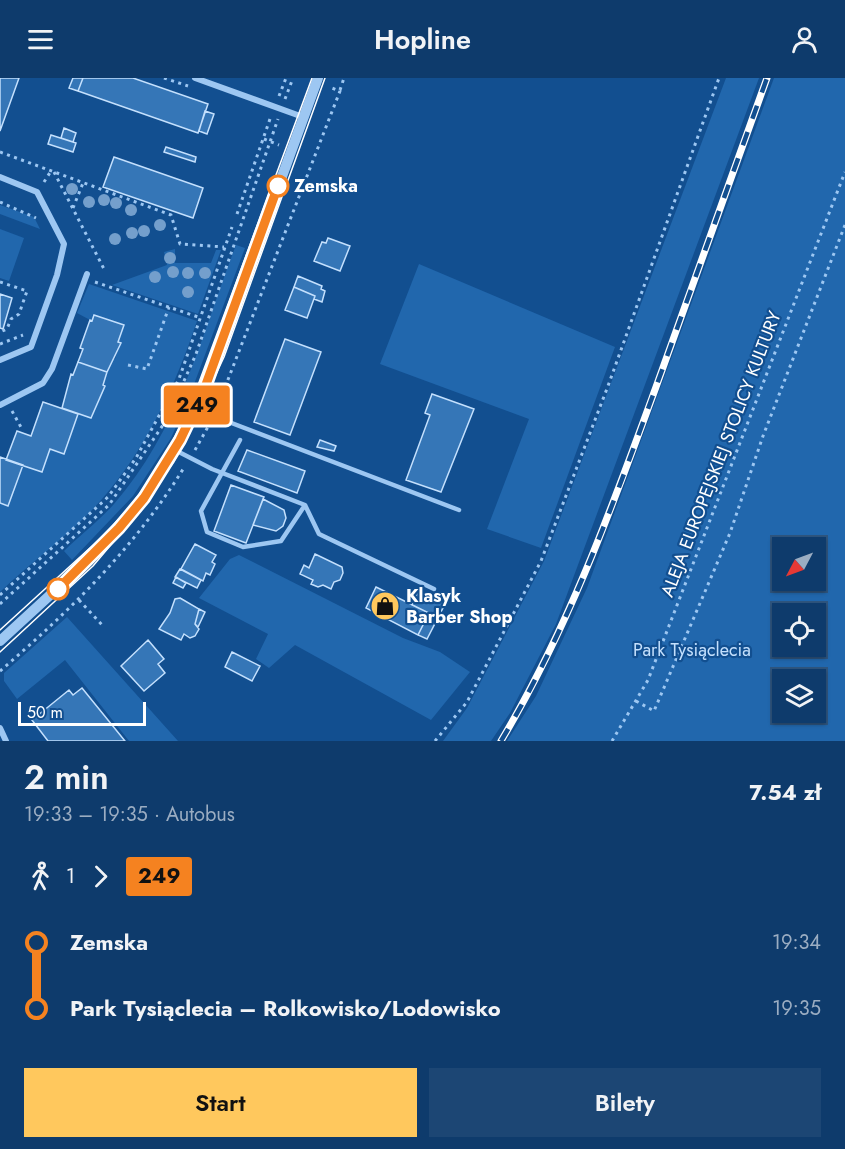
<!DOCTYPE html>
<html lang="pl">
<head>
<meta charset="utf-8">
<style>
  :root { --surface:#0e3b6c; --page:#1c4674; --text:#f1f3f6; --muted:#9badc2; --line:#2e557f; --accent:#ffc85d }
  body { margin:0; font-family:Jost,sans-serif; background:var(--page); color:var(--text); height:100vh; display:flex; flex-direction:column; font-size:22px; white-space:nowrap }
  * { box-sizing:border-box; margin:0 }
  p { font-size:20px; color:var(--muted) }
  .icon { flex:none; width:33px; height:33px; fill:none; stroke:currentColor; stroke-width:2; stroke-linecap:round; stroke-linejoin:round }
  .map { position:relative; height:663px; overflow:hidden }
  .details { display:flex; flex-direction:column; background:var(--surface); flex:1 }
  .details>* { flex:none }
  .badge { padding:0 12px; border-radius:4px; font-size:21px; line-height:39px }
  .needle { width:39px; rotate:229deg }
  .fabs { position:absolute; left:772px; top:459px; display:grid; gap:12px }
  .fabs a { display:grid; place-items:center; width:54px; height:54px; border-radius:0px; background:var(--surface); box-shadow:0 2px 4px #0004,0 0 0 2px var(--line); font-size:30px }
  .scale { position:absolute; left:18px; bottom:15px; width:128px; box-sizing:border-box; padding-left:6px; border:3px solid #fff; border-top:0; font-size:16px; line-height:21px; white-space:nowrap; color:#fff; -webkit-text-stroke:4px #124f90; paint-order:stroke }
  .map>.badge { position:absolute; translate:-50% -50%; box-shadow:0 0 0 3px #fff }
  .legs { display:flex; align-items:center; gap:9px; height:66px; padding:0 24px; font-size:20px }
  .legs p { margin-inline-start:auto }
  .headline { display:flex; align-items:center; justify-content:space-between; height:102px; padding:0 24px }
  h1 { font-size:33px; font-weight:600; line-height:45px }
  .primary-button { display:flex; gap:12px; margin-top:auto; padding:12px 24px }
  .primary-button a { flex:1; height:69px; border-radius:0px; background:var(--accent); color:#111; font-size:24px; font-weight:600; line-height:69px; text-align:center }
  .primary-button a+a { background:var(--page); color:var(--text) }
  ul { padding:0 24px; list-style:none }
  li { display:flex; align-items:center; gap:21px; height:66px; font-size:22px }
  li i { display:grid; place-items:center; width:9px; height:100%; margin:0 8px; background:currentColor }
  li i::after { content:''; width:15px; height:15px; margin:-8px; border:4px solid; border-radius:50%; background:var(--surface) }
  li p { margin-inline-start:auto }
  li:first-child i { background:linear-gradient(#0000 50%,currentColor 0) }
  li:last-child i { background:linear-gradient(currentColor 50%,#0000 0) }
  header { display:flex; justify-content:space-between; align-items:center; height:78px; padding:0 24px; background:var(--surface); font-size:27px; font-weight:600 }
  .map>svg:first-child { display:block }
  .green { fill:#2167ad; fill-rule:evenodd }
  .building { fill:#3576b7; stroke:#c4e0fd; stroke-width:1.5 }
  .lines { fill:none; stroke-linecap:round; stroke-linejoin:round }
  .path { stroke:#9dc7f2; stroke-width:3; stroke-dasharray:3 4.5; stroke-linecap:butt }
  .service { stroke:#9dc7f2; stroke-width:4.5 }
  .minor { stroke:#9dc7f2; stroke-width:6 }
  .tertiary { stroke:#9dc7f2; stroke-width:10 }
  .tram { stroke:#fff; stroke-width:1.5 }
  .rail-casing { stroke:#fff; stroke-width:7 }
  .rail { stroke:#124f90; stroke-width:4.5; stroke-dasharray:14; stroke-linecap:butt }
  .tree { fill:#749fcc }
  .line-1-casing { stroke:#fff; stroke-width:14 }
  .line-1 { stroke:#f58220; stroke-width:9 }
  .stop-1-dot { fill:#fff; stroke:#f58220; stroke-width:3 }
  .labels { text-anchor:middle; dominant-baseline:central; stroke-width:4.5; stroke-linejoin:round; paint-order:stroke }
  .stop-label { font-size:18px; font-weight:bold; fill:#fff; stroke:#124f90; text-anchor:start }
  .street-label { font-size:18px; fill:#fff; stroke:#124f90 }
  .poi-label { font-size:18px; font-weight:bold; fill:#fff; stroke:#124f90; text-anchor:start }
  .park-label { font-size:18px; fill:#c4e0fd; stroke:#124f90 }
</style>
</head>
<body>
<header><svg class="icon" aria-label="menu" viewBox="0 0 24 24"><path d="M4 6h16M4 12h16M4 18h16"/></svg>Hopline<svg class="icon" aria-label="person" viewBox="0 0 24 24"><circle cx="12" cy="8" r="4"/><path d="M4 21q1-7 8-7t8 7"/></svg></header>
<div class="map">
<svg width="845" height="663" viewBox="0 0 845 663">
  <rect width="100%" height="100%" fill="#124f90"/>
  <path class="green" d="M 726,0 L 759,0 L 556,546 L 510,635 L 491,663 L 443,663 L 467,630 L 544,483 Z
    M 774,0 L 845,0 L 845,663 L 507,663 L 536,618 L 587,510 ZM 783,470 L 816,470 L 816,502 L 783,502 ZM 783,536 L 816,536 L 816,568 L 783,568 ZM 783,602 L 816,602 L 816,634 L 783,634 Z
    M 0,127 L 34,139 L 40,151 L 0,136 Z
    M 0,151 L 24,160 L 9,203 L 0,200 Z
    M 236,167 L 245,170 L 190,317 L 171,360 L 133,418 L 72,482 L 64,473 C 80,457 99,443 114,426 C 180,350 201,258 236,167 Z
    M 175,171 L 175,185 L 211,185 L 216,172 L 221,172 L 198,236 L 112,207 L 167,187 L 164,174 Z
    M 419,186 L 615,269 L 541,470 L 487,451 L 529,341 L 380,286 Z
    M 89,206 L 197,243 C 176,306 147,370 102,421 C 73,455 33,482 0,514 L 0,425 L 8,428 L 23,387 L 42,394 L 50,371 L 64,376 L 78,336 L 91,340 L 105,309 L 103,307 L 112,280 L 115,281 L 120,266 L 118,264 L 123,247 L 94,237 L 92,243 L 77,235 Z
    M 239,477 L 403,560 L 440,574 L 470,594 L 431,642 L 295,567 L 269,590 L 256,581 L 268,556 L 199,520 L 230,481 Z
    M 67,539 L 178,663 L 129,663 L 65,582 L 17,621 L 4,603 L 4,595 Z"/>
  <path class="building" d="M 0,0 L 19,0 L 0,53 Z
    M 73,0 L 83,0 L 78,13 L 69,10 Z
    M 83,0 L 133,0 L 208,26 L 198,55 L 78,13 Z
    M 205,33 L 214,36 L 207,56 L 199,53 Z
    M 64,50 L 76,55 L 73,64 L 61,60 Z
    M 51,57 L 76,65 L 73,74 L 48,66 Z
    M 166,69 L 196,79 L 195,84 L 164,74 Z
    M 114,79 L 203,110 L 193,140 L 103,109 Z
    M 328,160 L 350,168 L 340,193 L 314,183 L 322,164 L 326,165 Z
    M 298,198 L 322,208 L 321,211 L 325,213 L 322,224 L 314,221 L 315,218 L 294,209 Z
    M 294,209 L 315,218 L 307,240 L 285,232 Z
    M 0,216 L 12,220 L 3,251 L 0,250 Z
    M 94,237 L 124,247 L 118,264 L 121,265 L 107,294 L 78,284 L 83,271 L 80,270 L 90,242 L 92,243 Z
    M 285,261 L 321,274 L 290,357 L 254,344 Z
    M 78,284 L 107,294 L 103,307 L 105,308 L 91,340 L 62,330 L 71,296 L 73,297 Z
    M 432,316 L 474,331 L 441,414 L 406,402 L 430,337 L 425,335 Z
    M 43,324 L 78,336 L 64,376 L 50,371 L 42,394 L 6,382 L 17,353 L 31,358 Z
    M 320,362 L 336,368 L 334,373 L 317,369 Z
    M 247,372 L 305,393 L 297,415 L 238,393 Z
    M 0,379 L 23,387 L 8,428 L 0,425 Z
    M 231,407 L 264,419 L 246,465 L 214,453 Z
    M 263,421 L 284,432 L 286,440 L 283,448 L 276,453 L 253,447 Z
    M 195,466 L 216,477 L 212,484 L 215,486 L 210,497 L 206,495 L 203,503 L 181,491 Z
    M 315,476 L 342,489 L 343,495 L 340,502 L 334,504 L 331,511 L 323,507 L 318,509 L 311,506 L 313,502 L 300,496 L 304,487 L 309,490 Z
    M 180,491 L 201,502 L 197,510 L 175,499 Z
    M 176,499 L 186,505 L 183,510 L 173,505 Z
    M 376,509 L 429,535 L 418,557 L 366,530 Z
    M 419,513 L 445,526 L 427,561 L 418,557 L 429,535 L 412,527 Z
    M 180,520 L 199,531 L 195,546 L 199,551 L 195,558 L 190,560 L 184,556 L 181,562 L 159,551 L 170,535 L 175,521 Z
    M 199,531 L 205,534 L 198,549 L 195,546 Z
    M 148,562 L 164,581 L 158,586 L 165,595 L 144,613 L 121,588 Z
    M 232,574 L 260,588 L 252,603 L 225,589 Z
    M 82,610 L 125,663 L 48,663 L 32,642 L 69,612 L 73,617 Z"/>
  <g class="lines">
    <path class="path" d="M 164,0 L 188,8
      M 340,12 L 344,0
      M 279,18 L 286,0
      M 285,21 L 293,0
      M 264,61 L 279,67
      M 0,74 L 171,137 L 180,166 L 224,169
      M 54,94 L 104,191
      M 44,104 L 51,93
      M 0,124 L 36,140
      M 73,130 L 83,105
      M 237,136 L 271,38
      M 0,204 L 27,213 L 19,236 L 11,241 L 7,251 L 0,254
      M 95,204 L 201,240
      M 0,266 L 23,257
      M 128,287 L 147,291 L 169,229
      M 217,330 L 340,13 L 329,9
      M 12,333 L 22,351
      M 195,372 L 209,347
      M 0,517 L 108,419 L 136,380 L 179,301 L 232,149
      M 79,522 L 103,548
      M 0,526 L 109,427 L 167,341 L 196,276 L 278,41
      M 0,593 C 71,532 136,468 185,388
      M 636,623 L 654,633 L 730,455 L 763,358 L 845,147
      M 435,663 L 467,624 L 541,483 L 608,308 L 719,0
      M 612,663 L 648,602 L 845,94"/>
    <path class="service" d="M 195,331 L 459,432
      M 240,362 L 201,433 L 207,454 L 243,469 L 281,463 L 305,427
      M 175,372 L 212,391 L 305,427 L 319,456 L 434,511"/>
    <path class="minor" d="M 195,0 L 303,39
      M 0,99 L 37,114 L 64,166 L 57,197 L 31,269 L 0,282
      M 0,327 L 43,305 L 52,291 L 87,196
      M 0,650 L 6,663"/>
    <path class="tertiary" d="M 0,563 L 85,485 L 119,450 L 170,382 L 204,312 L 318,0"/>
    <path class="tram" d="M 0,552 L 102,459 L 138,420 L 163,383 L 191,326 L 312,0
      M 0,574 L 93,488 L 147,424 L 182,369 L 224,279 L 325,0"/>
    <g class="rail-casing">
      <path id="rail" d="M 501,663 C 569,549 611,432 656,309 C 693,206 730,103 767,0"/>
    </g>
    <use href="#rail" class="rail"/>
  </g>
  <g class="tree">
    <circle cx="72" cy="111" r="6"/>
    <circle cx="104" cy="122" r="6"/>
    <circle cx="89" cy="124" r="6"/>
    <circle cx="116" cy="125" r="6"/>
    <circle cx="131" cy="132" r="6"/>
    <circle cx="160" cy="147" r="6"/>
    <circle cx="144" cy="153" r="6"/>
    <circle cx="132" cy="155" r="6"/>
    <circle cx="115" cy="161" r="6"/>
    <circle cx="170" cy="180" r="6"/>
    <circle cx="173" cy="194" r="6"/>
    <circle cx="188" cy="195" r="6"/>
    <circle cx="205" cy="195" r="6"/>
    <circle cx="155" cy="199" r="6"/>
    <circle cx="188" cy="214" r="6"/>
  </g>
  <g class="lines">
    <g class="line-1-casing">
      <path id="line-1" d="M 58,511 L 119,450 L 144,420 L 180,362 L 204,312 L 278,108"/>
    </g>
    <use href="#line-1" class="line-1"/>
  </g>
  <defs>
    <g id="shop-disc" transform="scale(1.5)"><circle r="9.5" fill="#ffc85d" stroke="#124f90"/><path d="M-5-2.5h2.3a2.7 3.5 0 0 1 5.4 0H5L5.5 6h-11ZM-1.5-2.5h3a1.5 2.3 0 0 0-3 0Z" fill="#111"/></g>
  </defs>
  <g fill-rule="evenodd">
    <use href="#shop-disc" x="385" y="528"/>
  </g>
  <g class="stop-1-dot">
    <circle cx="278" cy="108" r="10"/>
    <circle cx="58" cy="511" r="10"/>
  </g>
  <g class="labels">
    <g class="stop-label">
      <text x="294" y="108">Zemska</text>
    </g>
    <g class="street-label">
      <text transform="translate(721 376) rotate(-69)">ALEJA EUROPEJSKIEJ STOLICY KULTURY</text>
    </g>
    <g class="poi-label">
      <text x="406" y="518">Klasyk<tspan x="406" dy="21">Barber Shop</tspan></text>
    </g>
    <g class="park-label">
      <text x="692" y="572">Park Tysiąclecia</text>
    </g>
  </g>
</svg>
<div class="fabs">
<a><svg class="needle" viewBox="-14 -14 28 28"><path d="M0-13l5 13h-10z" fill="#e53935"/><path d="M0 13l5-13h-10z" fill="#9badc2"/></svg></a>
<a><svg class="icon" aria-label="locate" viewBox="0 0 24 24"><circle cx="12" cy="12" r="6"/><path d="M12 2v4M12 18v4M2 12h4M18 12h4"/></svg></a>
<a><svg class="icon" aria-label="layers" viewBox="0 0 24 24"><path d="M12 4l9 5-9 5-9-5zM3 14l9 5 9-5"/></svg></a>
</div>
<div class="scale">50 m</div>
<b class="badge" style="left:197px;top:327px;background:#f58220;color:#111">249</b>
</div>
<section class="details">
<div class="headline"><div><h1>2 min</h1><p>19:33 – 19:35 · Autobus</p></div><b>7.54 zł</b></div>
<div class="legs"><svg class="icon" aria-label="walk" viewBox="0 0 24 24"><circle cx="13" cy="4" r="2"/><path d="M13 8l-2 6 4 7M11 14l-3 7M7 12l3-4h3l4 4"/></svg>1<svg class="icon" aria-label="forward" viewBox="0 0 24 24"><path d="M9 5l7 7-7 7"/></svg><b class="badge" style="background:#f58220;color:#111">249</b></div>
<ul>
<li><i style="color:#f58220"></i><b>Zemska</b><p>19:34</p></li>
<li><i style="color:#f58220"></i><b>Park Tysiąclecia – Rolkowisko/Lodowisko</b><p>19:35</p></li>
</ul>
<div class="primary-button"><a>Start</a><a>Bilety</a></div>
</section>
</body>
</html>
